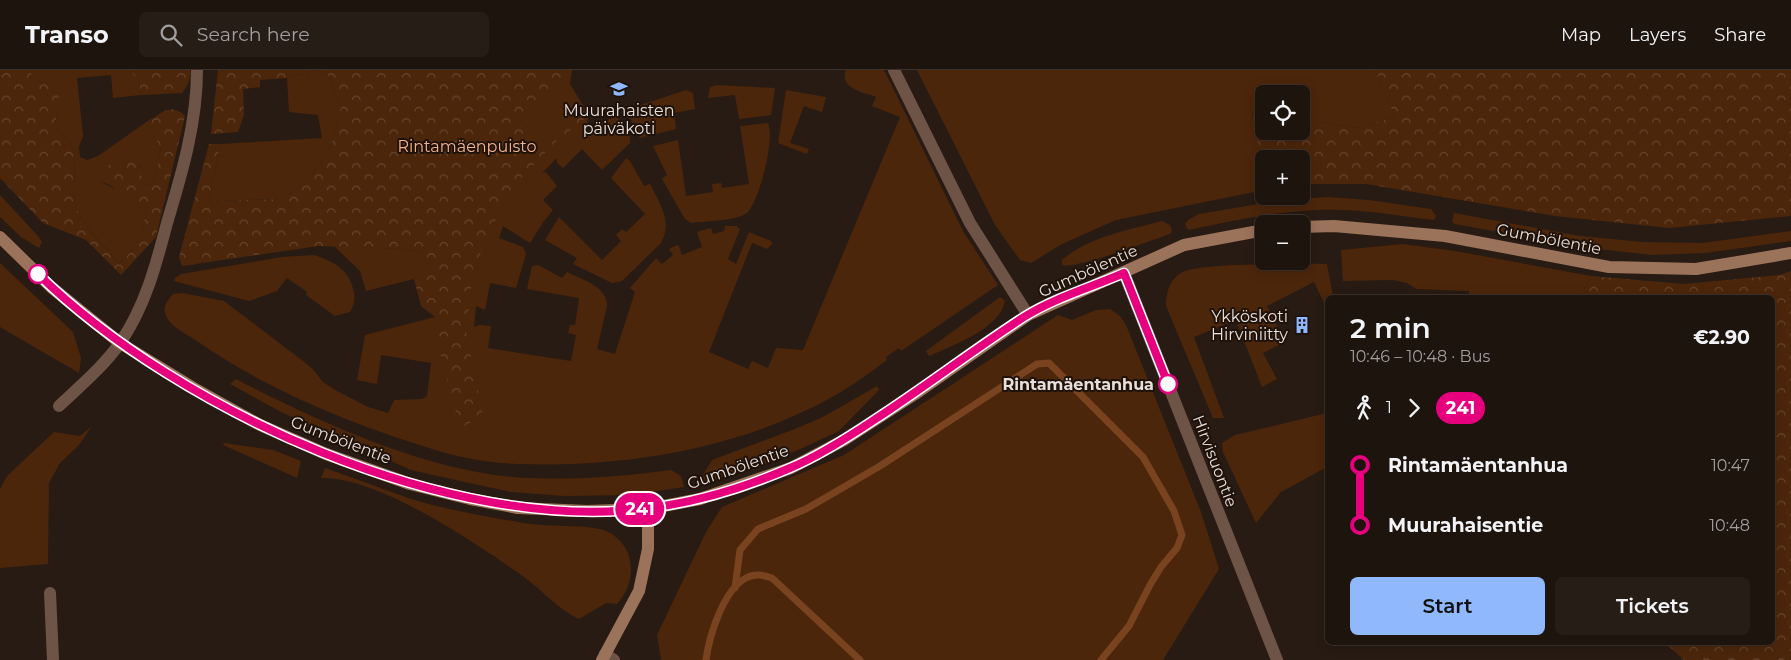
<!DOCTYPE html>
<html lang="en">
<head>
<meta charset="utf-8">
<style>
  :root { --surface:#1e140e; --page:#261d17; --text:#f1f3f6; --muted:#a19e9e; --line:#3c332e; --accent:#90b8fd }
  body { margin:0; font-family:Montserrat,sans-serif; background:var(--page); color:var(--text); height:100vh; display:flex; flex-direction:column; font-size:19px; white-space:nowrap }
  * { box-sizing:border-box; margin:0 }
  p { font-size:16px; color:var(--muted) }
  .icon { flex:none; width:28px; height:28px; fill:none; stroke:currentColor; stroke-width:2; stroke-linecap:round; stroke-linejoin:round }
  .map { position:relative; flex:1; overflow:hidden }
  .details { position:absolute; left:1325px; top:225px; width:450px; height:350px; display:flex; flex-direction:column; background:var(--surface); border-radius:8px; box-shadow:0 2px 12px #0003,0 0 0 1px var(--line) }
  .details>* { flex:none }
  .badge { padding:0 10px; border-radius:16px; font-size:18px; line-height:32px }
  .tools { position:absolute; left:1255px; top:15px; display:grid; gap:10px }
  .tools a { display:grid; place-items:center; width:55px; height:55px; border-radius:8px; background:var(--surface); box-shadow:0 2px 12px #0003,0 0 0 1px var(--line); font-size:25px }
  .map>.badge { position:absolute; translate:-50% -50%; box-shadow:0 0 0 2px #fff }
  .legs { display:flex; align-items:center; gap:8px; height:55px; padding:0 25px; font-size:16px }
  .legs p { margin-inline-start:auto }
  .overview { display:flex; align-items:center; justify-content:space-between; height:85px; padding:0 25px }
  h1 { font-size:28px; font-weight:600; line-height:38px }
  .cta { display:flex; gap:10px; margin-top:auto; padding:10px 25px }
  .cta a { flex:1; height:58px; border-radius:8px; background:var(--accent); color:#111; font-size:20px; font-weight:600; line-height:58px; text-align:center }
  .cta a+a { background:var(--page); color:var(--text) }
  ul { padding:0 25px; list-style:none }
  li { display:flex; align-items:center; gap:18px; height:60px; font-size:19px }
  li i { display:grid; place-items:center; width:8px; height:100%; margin:0 6px; background:currentColor }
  li i::after { content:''; width:12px; height:12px; margin:-6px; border:4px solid; border-radius:50%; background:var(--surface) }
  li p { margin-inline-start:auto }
  li:first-child i { background:linear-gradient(#0000 50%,currentColor 0) }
  li:last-child i { background:linear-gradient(currentColor 50%,#0000 0) }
  header { display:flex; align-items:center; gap:30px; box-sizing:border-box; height:70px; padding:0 25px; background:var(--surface); border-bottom:1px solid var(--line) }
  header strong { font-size:24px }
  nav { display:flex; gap:28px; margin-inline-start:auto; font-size:18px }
  .search { width:350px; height:45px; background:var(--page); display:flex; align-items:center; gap:12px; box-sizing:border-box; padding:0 18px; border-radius:8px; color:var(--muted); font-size:19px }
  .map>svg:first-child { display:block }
  .green { fill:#4c260b }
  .forest { fill:url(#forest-crowns) }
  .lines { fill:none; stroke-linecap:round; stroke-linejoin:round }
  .stream { stroke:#7a431f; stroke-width:7 }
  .street { stroke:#6e5446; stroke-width:12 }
  .secondary { stroke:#9b735b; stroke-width:12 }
  .line-1-casing { stroke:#fff; stroke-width:11 }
  .line-1 { stroke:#e6007e; stroke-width:8 }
  .stop-1-dot { fill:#fff; stroke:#e6007e; stroke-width:2.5 }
  .labels { text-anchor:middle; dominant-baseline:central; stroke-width:4; stroke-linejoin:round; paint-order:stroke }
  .poi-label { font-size:16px; fill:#e9dfda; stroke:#1e120a }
  .park-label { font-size:16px; fill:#f6b289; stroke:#1e120a }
  .street-label { font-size:16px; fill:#e9dfda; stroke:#1e120a }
  .stop-label { font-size:16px; font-weight:bold; fill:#e9dfda; stroke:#1e120a; text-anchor:end }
</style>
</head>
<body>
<header>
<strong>Transo</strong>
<div class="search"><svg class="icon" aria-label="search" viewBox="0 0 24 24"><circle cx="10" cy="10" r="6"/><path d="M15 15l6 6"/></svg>Search here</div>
<nav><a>Map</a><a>Layers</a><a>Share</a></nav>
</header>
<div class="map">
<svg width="1791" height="590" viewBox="0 0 1791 590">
  <defs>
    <pattern id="forest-crowns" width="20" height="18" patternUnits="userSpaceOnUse" patternTransform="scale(1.25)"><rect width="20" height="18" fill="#4c260b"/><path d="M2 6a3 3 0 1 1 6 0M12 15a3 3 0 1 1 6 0" fill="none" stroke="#66452e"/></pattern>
  </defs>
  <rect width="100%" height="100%" fill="#281b13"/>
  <path class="green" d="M 33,0 L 129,0 L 139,11 L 141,25 L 113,28 L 111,5 L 77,8 L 83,66 L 79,77 L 80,87 L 87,90 L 98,86 L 155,46 L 148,55 L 161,79 L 154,111 L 149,115 L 144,114 L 140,106 L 140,95 L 124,84 L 118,95 L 100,111 L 120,122 L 126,131 L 146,139 L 142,165 L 120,195 C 106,177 77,151 74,129 C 72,108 83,73 59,63 L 55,52 C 65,24 57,15 29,7 Z
    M 317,0 L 327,3 L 341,37 L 330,78 L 306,114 L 280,129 L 209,131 L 220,74 L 322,68 L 318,45 L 289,42 L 287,8 Z
    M 382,0 L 572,0 L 570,14 L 589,45 L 585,64 L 616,45 L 630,66 L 630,73 L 602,100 L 582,79 L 563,98 L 557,93 L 557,88 L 542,103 L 546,102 L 557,116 L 543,130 L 553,140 L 544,151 L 530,173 L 503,156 L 499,168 L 523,177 L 526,184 L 516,218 L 490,213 L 485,240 L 476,236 L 474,257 L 480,255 L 491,256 L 488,278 L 571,291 L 576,265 L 568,263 L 570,255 L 575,255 L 579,228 L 527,219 L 532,196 L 538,195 L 562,208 L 567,202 C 581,209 608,217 607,236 L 597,279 L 615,284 L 635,222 L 630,218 L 656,188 L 662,194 L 673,185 L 669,179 L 677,175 L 679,176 L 682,185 L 702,177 L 697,162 L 711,158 L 713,164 L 724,161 L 725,156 L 736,156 L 740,159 L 728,189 L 736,194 L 749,162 L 771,171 L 772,174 L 767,179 L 752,173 L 709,282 L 748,299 L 752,291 L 768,298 L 776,278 L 803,280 L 900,47 L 872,36 L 876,27 C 863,22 839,19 846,0 L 883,0 L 885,2 L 963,161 L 998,215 L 901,281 L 899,278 L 886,287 L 887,290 C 873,300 859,311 844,320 C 748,378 628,398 518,394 C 492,393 466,389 442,382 C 356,356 270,322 197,271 C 185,263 168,256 165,242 C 163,235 169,229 173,224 L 182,223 L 224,231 L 312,298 L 323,312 L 337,321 L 368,337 L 388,343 L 394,330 L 422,329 L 427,326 L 431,293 L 381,285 L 377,314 L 357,310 L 365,265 L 435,247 L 427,199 L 414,209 L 366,221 L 360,201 L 334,176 L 402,179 L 425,182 Z
    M 917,0 L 1375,0 L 1395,47 L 1355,58 L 1319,52 L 1301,37 L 1301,24 L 1264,24 L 1264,40 L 1252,43 L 1264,105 L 1264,120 L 1116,150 L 1062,174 L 1031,193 L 1020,190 L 995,155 Z
    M 717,15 L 775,18 L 771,45 L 739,49 L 735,25 L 708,28 L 710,17 Z
    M 686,20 L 693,23 L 695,39 L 674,43 L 676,59 L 640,68 L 629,46 L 630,41 L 635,37 Z
    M 786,20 L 826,27 L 822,42 L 804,36 L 790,73 L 809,79 L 807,84 L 778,73 Z
    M 768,53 C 775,69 760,128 748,142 C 739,151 705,151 691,153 L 685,149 L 662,109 L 667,105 L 653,76 L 678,70 L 686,126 L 713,122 L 712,114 L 721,113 L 722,118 L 749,114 L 740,56 Z
    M 626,88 L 630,91 L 644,116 L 650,114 C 660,134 673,152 661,173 L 622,211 L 612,213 L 573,194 L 577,188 L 545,170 L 559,147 L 602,190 L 621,171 L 616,165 L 622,159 L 626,162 L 645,144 L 611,108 Z
    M 0,125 L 39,167 L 42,172 L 39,178 L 21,167 L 0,147 Z
    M 1327,127 L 1369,130 L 1431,139 L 1436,146 L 1434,150 C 1395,145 1355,138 1316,140 C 1272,142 1230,151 1188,160 L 1185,154 L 1188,150 L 1199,144 L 1282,130 Z
    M 1454,143 L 1580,166 L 1643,172 L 1702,173 L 1791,161 L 1791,171 L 1706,183 L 1652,185 L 1580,177 L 1455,154 L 1452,152 Z
    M 1162,151 L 1170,155 L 1172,161 L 1170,164 C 1152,170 1074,200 1062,195 L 1062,190 C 1088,167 1129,160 1162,151 Z
    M 1403,174 L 1455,181 L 1591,206 L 1580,227 L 1469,227 L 1469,221 L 1416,219 L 1407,213 L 1393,210 L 1343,211 L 1341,180 Z
    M 314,185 C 335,192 350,200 354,223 C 355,230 354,236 350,242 L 335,246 L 306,225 L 307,222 L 287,208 L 277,221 L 249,231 L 174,211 L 175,208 L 181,204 L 282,187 Z
    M 0,193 L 73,262 L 81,288 L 79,303 L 0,257 Z
    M 1327,194 L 1333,227 L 1328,228 L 1327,239 L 1314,212 L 1267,236 L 1285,272 L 1263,283 L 1277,309 L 1262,317 L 1236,250 L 1194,267 L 1224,348 L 1213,348 L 1166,236 C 1166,223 1169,210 1181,203 C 1198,192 1301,194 1327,194 Z
    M 1000,227 L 1005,231 C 1000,259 953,275 929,286 L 926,281 Z
    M 1110,239 L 1120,246 L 1126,255 L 1201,442 L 1219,499 L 1163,590 L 661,590 L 657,565 L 706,462 L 722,437 L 844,385 L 1058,245 L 1072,250 L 1096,240 Z
    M 236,309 C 314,350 424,400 513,407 C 566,411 618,407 671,400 L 681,406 L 684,417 L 630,425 L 565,426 L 511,422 L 460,411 L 411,400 L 283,343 L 230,314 Z
    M 877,316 L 879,320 L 839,361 L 772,392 L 705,412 L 703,405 L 712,390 L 795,359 L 823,347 Z
    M 1327,343 L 1327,397 L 1281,422 L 1256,453 L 1223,382 L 1222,373 L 1235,365 Z
    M 92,356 L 79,375 L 60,393 L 49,413 L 48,494 L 0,498 L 0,419 L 7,406 L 54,362 L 80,366 Z
    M 224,373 L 273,380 L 301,391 L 297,408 L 223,375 Z
    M 325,398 C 354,408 382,419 411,429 C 447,440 485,446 523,453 C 545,457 588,454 606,461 C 636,474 638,512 617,534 L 606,533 L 579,549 C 559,540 542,520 524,507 C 477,474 378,406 321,408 Z"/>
  <path class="forest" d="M 0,0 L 33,0 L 30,7 C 58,15 65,24 55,52 L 59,63 C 83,73 72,107 74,129 C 77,151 106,178 120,195 L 142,165 L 146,139 C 140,137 131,135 126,131 C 115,121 117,117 100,111 L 99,103 L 106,95 L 118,95 L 124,84 L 131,82 C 142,90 139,103 144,114 L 149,115 L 154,111 L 161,79 L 148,55 C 157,43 172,32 185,46 L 156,167 L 121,205 L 86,170 L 43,153 L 0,108 Z
    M 129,0 L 190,0 C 191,8 187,17 182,23 L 141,25 L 139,11 Z
    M 218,0 L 317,0 L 287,8 L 260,10 L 260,17 L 243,19 L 244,45 L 238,62 L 211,64 Z
    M 317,0 L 572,0 L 535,31 L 515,83 L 522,90 L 537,81 L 582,35 L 589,45 L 552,75 L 517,113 L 485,169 L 472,211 L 466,260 L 483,346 L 460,358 L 441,286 L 435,247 L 421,236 L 414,209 L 427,198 L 425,182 L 402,179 L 318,176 L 182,196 L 179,187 L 209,74 L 220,74 L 209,131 L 280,129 L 306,114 L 330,78 L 341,37 L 327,3 Z
    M 1375,0 L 1791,0 L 1791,146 L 1669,158 L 1555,146 L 1366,114 L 1301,114 L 1301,89 L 1264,89 L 1264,105 L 1252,43 L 1264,40 L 1264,61 L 1301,61 L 1301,37 L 1319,52 L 1355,58 L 1395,47 Z
    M 1791,201 L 1791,590 L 1684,590 L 1665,573 L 1772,572 L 1772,228 L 1580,227 L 1591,206 L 1684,214 L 1780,205 Z"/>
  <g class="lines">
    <path class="stream" d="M 735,518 L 740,480 L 758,459 L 806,439 L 880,396 L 1037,294 L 1049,293 L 1143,387 L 1174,441 L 1182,465 L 1177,478 L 1161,497 L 1150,515 L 1129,556 L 1101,590
      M 706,590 C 709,567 723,520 746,508 C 755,503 763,505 772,508 L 860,590"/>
    <path class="street" d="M 894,0 L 970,153 L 1028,245
      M 1124,203 L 1277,590
      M 59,336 C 80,316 103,297 120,273 C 145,237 156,195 167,153 C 182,103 197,53 197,0
      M 50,523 L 53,590
      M 605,584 L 614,590"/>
    <path class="secondary" d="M 1301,157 L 1334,156 L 1445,166 L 1609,197 L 1696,199 L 1791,183
      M 0,167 L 51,217 L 120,273 L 197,320 L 260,355 L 326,384 L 410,414 L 470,429 L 518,438 L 587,441 L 648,439 L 700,429 L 791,398 L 844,370 L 915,324 L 1028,245 L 1184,175 L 1264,160
      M 602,590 L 639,521 L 648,479 L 648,439"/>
  </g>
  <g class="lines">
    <g class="line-1-casing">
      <path id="line-1" d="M 38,204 C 178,341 452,465 650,438 C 697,432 746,417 790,398 C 819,386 847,368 874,350 C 925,317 973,280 1024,247 C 1054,228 1092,217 1124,203 L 1168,314"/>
    </g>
    <use href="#line-1" class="line-1"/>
  </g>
  <defs>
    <g id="school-bare" transform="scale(1.35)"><path d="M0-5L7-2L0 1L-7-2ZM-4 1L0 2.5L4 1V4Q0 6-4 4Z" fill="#90b8fd" stroke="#1e120a" stroke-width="2.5" paint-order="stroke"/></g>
    <g id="building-bare" transform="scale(1.35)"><path d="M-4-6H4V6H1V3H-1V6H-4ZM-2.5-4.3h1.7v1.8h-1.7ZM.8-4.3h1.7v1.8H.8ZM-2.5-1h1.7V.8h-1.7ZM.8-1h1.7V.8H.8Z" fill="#90b8fd" stroke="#1e120a" stroke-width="2.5" paint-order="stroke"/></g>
  </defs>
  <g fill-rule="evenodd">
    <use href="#school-bare" x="619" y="19"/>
    <use href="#building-bare" x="1302" y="255"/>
  </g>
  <g class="stop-1-dot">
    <circle cx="38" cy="204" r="9"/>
    <circle cx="1168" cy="314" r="9"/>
  </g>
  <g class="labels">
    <g class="poi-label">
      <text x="619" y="40">Muurahaisten<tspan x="619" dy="18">päiväkoti</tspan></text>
      <text x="1288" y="246" text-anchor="end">Ykköskoti<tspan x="1288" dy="18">Hirviniitty</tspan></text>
    </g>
    <g class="park-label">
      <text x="467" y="76">Rintamäenpuisto</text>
    </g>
    <g class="street-label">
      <text transform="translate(1549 169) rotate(11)">Gumbölentie</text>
      <text transform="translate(1088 201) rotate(-24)">Gumbölentie</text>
      <text transform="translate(341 370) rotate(21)">Gumbölentie</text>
      <text transform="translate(1215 391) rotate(69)">Hirvisuontie</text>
      <text transform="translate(738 397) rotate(-19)">Gumbölentie</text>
    </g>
    <g class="stop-label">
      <text x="1154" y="314">Rintamäentanhua</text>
    </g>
  </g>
</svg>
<div class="tools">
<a><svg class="icon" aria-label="locate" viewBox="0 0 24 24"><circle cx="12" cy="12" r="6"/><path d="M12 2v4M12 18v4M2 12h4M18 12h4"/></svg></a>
<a>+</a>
<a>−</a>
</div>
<b class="badge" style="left:640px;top:439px;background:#e6007e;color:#fff">241</b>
<section class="details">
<div class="overview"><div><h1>2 min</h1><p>10:46 – 10:48 · Bus</p></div><b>€2.90</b></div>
<div class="legs"><svg class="icon" aria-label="walk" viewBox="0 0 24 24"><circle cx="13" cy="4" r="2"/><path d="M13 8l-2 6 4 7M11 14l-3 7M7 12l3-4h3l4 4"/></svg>1<svg class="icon" aria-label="forward" viewBox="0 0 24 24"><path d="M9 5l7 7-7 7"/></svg><b class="badge" style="background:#e6007e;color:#fff">241</b></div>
<ul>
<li><i style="color:#e6007e"></i><b>Rintamäentanhua</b><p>10:47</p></li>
<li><i style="color:#e6007e"></i><b>Muurahaisentie</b><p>10:48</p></li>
</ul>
<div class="cta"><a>Start</a><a>Tickets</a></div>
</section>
</div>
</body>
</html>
